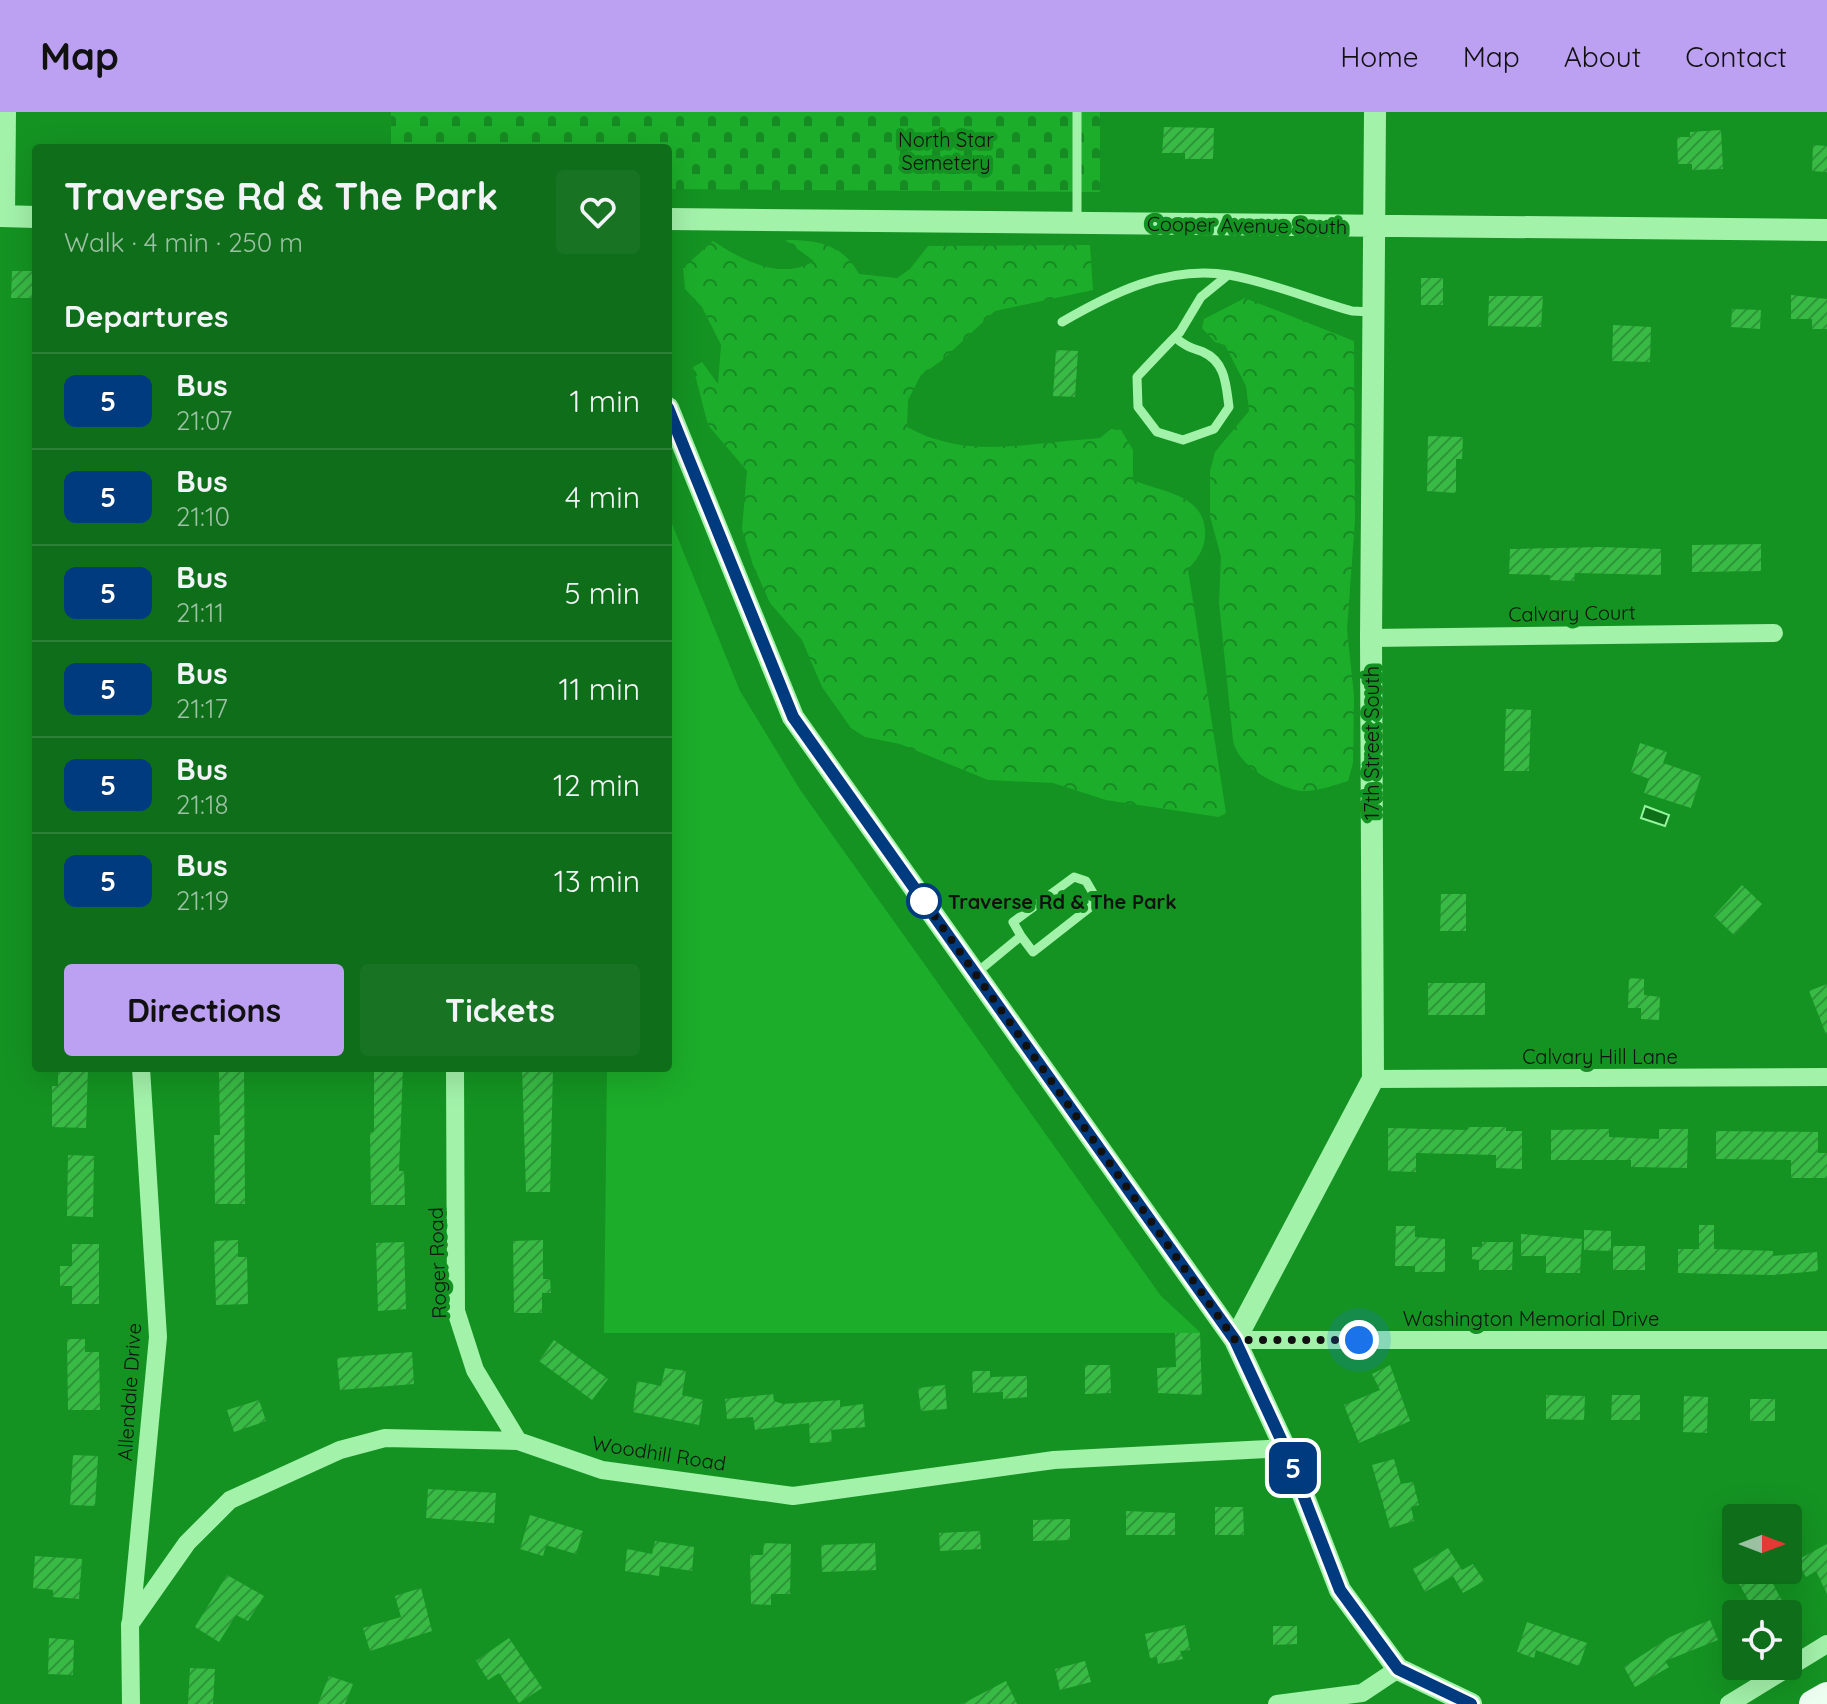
<!DOCTYPE html>
<html lang="en">
<head>
<meta charset="utf-8">
<style>
  :root { --surface:#0f6e1a; --page:#187323; --text:#f1f3f6; --muted:#9bc0a2; --line:#2f8139; --accent:#bca0f2 }
  body { margin:0; font-family:Quicksand,sans-serif; background:var(--page); color:var(--text); height:100vh; display:flex; flex-direction:column; font-size:30px; white-space:nowrap }
  * { box-sizing:border-box; margin:0 }
  p { font-size:26px; color:var(--muted) }
  .icon { flex:none; width:44px; height:44px; fill:none; stroke:currentColor; stroke-width:2; stroke-linecap:round; stroke-linejoin:round }
  .map { position:relative; flex:1; overflow:hidden }
  .sheet { position:absolute; left:32px; top:32px; width:640px; height:928px; display:flex; flex-direction:column; background:var(--surface); border-radius:8px; box-shadow:0 8px 32px #0002 }
  .sheet>* { flex:none }
  .badge { padding:0 16px; border-radius:12px; font-size:28px; line-height:52px }
  .needle { width:52px; rotate:90deg }
  .tools { position:absolute; left:1722px; top:1392px; display:grid; gap:16px }
  .tools a { display:grid; place-items:center; width:80px; height:80px; border-radius:8px; background:var(--surface); box-shadow:0 8px 32px #0002; font-size:40px }
  .you { position:absolute; width:40px; height:40px; margin:-20px; border:6px solid #fff; border-radius:50%; background:#1a73e8; box-shadow:0 0 0 12px #1a73e833 }
  .map>.badge { position:absolute; translate:-50% -50%; box-shadow:0 0 0 4px #fff }
  h2 { padding:0 32px; font-size:30px; line-height:72px }
  .round { display:grid; place-items:center; flex:none; width:84px; height:84px; border-radius:8px; background:var(--page) }
  .summary { display:flex; align-items:center; justify-content:space-between; height:136px; padding:0 32px }
  h1 { font-size:38px; font-weight:800; line-height:60px }
  .cta { display:flex; gap:16px; margin-top:auto; padding:16px 32px }
  .cta a { flex:1; height:92px; border-radius:8px; background:var(--accent); color:#111; font-size:32px; font-weight:800; line-height:92px; text-align:center }
  .cta a+a { background:var(--page); color:var(--text) }
  ul { padding:0; list-style:none }
  li { display:flex; align-items:center; gap:24px; height:96px; padding:0 32px; border-top:2px solid var(--line) }
  li div { flex:1 }
  li b { display:block; font-size:30px }
  li em { font-style:normal }
  li .badge { min-width:88px; font-weight:700; text-align:center }
  header { display:flex; align-items:center; gap:48px; box-sizing:border-box; height:112px; padding:0 40px; background:var(--accent); color:#111 }
  header strong { font-size:38px }
  nav { display:flex; gap:44px; margin-inline-start:auto; font-size:28px }
  .map>svg:first-child { display:block }
  .forest { fill:url(#forest-crowns) }
  .cemetery { fill:url(#cemetery-stones) }
  .green { fill:#1cad2a }
  .water { fill:#0d7018; stroke:#95f59d; stroke-width:2 }
  .building { fill:url(#building-hatch) }
  .lines { fill:none; stroke-linecap:round; stroke-linejoin:round }
  .service { stroke:#a3f2aa; stroke-width:9 }
  .minor { stroke:#a3f2aa; stroke-width:18 }
  .tertiary { stroke:#a3f2aa; stroke-width:22 }
  .primary { stroke:#edfff0; stroke-width:28 }
  .line-casing { stroke:#fff; stroke-width:18 }
  .line { stroke:#003b80; stroke-width:12 }
  .walk { stroke:#111; stroke-width:8; stroke-dasharray:0 14.4 }
  .stop-dot { fill:#fff; stroke:#003b80; stroke-width:4 }
  .labels { text-anchor:middle; dominant-baseline:central; stroke-width:8; stroke-linejoin:round; paint-order:stroke }
  .park-label { font-size:20px; fill:#111; stroke:#149322 }
  .street-label { font-size:20px; fill:#111; stroke:#149322 }
  .stop-label { font-size:20px; font-weight:bold; fill:#111; stroke:#149322; text-anchor:start }
</style>
</head>
<body>
<header>
<strong>Map</strong>
<nav><a>Home</a><a>Map</a><a>About</a><a>Contact</a></nav>
</header>
<div class="map">
<svg width="1827" height="1592" viewBox="0 0 1827 1592">
  <defs>
    <pattern id="forest-crowns" width="20" height="18" patternUnits="userSpaceOnUse" patternTransform="scale(2)"><rect width="20" height="18" fill="#1cad2a"/><path d="M2 6a3 3 0 1 1 6 0M12 15a3 3 0 1 1 6 0" fill="none" stroke="#178b23"/></pattern>
    <pattern id="cemetery-stones" width="16" height="16" patternUnits="userSpaceOnUse" patternTransform="scale(2)"><rect width="16" height="16" fill="#1cad2a"/><path d="M2 7V4a2 2 0 0 1 4 0v3zM10 15v-3a2 2 0 0 1 4 0v3z" fill="#178b23"/></pattern>
    <pattern id="building-hatch" width="6" height="6" patternUnits="userSpaceOnUse" patternTransform="scale(2)"><rect width="6" height="6" fill="#38ba45"/><path d="M-1 1l2-2M0 6l6-6M5 7l2-2" fill="none" stroke="#2e9638"/></pattern>
  </defs>
  <rect width="100%" height="100%" fill="#149322"/>
  <path class="forest" d="M 785,128 C 817,128 843,132 859,162 L 897,166 L 910,157 L 928,134 L 1090,133 L 1093,178 L 995,199 L 941,249 L 921,263 L 908,288 L 907,315 C 967,348 1025,331 1090,327 L 1100,326 L 1111,317 L 1121,318 L 1133,338 L 1133,368 C 1164,381 1202,382 1205,418 C 1206,435 1199,445 1188,457 L 1226,701 L 1219,705 L 1106,688 L 1053,671 L 988,668 L 900,632 L 865,625 L 851,616 L 822,575 L 802,528 L 770,491 L 753,453 L 742,417 L 747,359 L 708,313 L 693,255 L 702,250 L 718,272 L 721,233 L 702,195 L 685,177 L 683,156 L 713,129 C 742,148 781,169 814,149 Z
    M 1245,186 L 1354,229 L 1355,408 L 1347,518 L 1354,584 L 1353,651 L 1348,669 C 1331,674 1309,683 1292,677 C 1269,670 1237,652 1233,628 L 1219,491 L 1221,445 L 1210,404 L 1210,359 L 1215,340 L 1249,299 L 1246,274 L 1225,233 L 1215,230 L 1202,216 L 1204,207 Z"/>
  <path class="cemetery" d="M 391,0 L 1100,0 L 1100,80 L 668,77 L 668,36 L 391,36 Z"/>
  <path class="green" d="M 668,402 L 740,579 L 801,679 L 1161,1184 L 1201,1221 L 604,1221 L 607,956 L 668,956 Z"/>
  <path class="water" d="M 1645,694 L 1669,703 L 1665,714 L 1641,706 Z"/>
  <path class="building" d="M 1164,15 L 1214,16 L 1213,47 L 1185,47 L 1185,41 L 1162,41 Z
    M 1721,18 L 1723,57 L 1692,58 L 1692,52 L 1678,52 L 1677,25 L 1690,25 L 1690,20 Z
    M 1813,33 L 1827,34 L 1827,60 L 1812,59 Z
    M 12,159 L 36,159 L 36,186 L 11,186 Z
    M 1421,166 L 1443,166 L 1443,193 L 1421,193 Z
    M 1791,183 L 1827,187 L 1827,217 L 1812,217 L 1812,207 L 1791,207 Z
    M 1489,184 L 1543,184 L 1541,215 L 1488,214 Z
    M 1732,197 L 1761,198 L 1760,217 L 1731,215 Z
    M 1613,213 L 1651,215 L 1650,250 L 1612,249 Z
    M 1056,238 L 1078,239 L 1075,285 L 1053,284 Z
    M 1428,324 L 1463,325 L 1462,347 L 1456,347 L 1456,381 L 1427,379 Z
    M 1761,432 L 1761,459 L 1692,460 L 1692,433 Z
    M 1600,435 L 1661,437 L 1661,463 L 1575,461 L 1574,469 L 1550,468 L 1550,463 L 1509,462 L 1510,437 Z
    M 1506,597 L 1531,598 L 1529,659 L 1504,659 Z
    M 1640,631 L 1667,640 L 1663,651 L 1701,664 L 1691,696 L 1644,681 L 1649,667 L 1631,660 Z
    M 1742,773 L 1762,792 L 1734,823 L 1714,804 Z
    M 1441,782 L 1466,782 L 1466,819 L 1440,819 Z
    M 1629,866 L 1644,867 L 1644,883 L 1660,885 L 1659,908 L 1641,907 L 1641,896 L 1628,896 Z
    M 1428,871 L 1485,871 L 1485,903 L 1428,903 Z
    M 1827,872 L 1827,922 L 1826,922 L 1809,879 Z
    M 58,956 L 88,956 L 86,1016 L 52,1015 L 52,974 L 58,974 Z
    M 219,956 L 244,956 L 245,1092 L 215,1092 L 214,1023 L 220,1023 Z
    M 374,956 L 403,956 L 399,1059 L 404,1059 L 405,1093 L 371,1093 L 370,1020 L 374,1020 Z
    M 522,956 L 553,956 L 550,1080 L 526,1080 Z
    M 1468,1015 L 1506,1015 L 1506,1019 L 1522,1019 L 1522,1057 L 1496,1056 L 1496,1043 L 1416,1041 L 1416,1060 L 1388,1059 L 1388,1016 L 1467,1018 Z
    M 1609,1017 L 1609,1025 L 1659,1027 L 1659,1017 L 1688,1017 L 1687,1056 L 1631,1055 L 1631,1048 L 1551,1048 L 1551,1018 Z
    M 1716,1019 L 1818,1020 L 1818,1041 L 1827,1041 L 1827,1066 L 1791,1066 L 1791,1048 L 1716,1047 Z
    M 68,1043 L 94,1044 L 93,1105 L 67,1104 Z
    M 1699,1113 L 1714,1113 L 1714,1137 L 1773,1139 L 1773,1144 L 1817,1140 L 1818,1159 L 1773,1163 L 1678,1161 L 1678,1137 L 1699,1137 Z
    M 1396,1114 L 1415,1114 L 1415,1125 L 1445,1127 L 1445,1160 L 1415,1160 L 1415,1154 L 1395,1154 Z
    M 1584,1118 L 1611,1119 L 1611,1139 L 1584,1138 Z
    M 1521,1122 L 1582,1127 L 1580,1161 L 1546,1161 L 1546,1144 L 1521,1144 Z
    M 238,1128 L 238,1145 L 247,1145 L 248,1192 L 216,1193 L 214,1129 Z
    M 543,1128 L 543,1167 L 550,1167 L 551,1181 L 542,1181 L 542,1201 L 514,1201 L 513,1129 Z
    M 404,1130 L 406,1197 L 378,1199 L 376,1131 Z
    M 1482,1130 L 1513,1130 L 1512,1158 L 1479,1158 L 1479,1148 L 1472,1147 L 1472,1135 L 1482,1135 Z
    M 72,1132 L 99,1132 L 99,1192 L 72,1192 L 72,1174 L 60,1174 L 60,1154 L 72,1154 Z
    M 1613,1134 L 1645,1134 L 1645,1158 L 1613,1158 Z
    M 1175,1221 L 1200,1221 L 1202,1283 L 1158,1281 L 1157,1256 L 1176,1255 Z
    M 67,1227 L 85,1227 L 85,1240 L 99,1240 L 100,1298 L 68,1298 Z
    M 554,1228 L 608,1267 L 592,1288 L 539,1249 Z
    M 412,1240 L 414,1272 L 340,1278 L 337,1246 Z
    M 1085,1253 L 1110,1253 L 1111,1281 L 1085,1282 Z
    M 1390,1253 L 1410,1309 L 1359,1331 L 1344,1293 L 1380,1278 L 1372,1262 Z
    M 665,1256 L 686,1259 L 682,1283 L 703,1288 L 699,1313 L 633,1300 L 637,1269 L 661,1274 Z
    M 972,1259 L 990,1259 L 990,1265 L 1027,1264 L 1027,1285 L 1003,1287 L 1003,1280 L 973,1281 Z
    M 945,1273 L 947,1297 L 921,1299 L 918,1276 Z
    M 773,1282 L 774,1289 L 783,1292 L 840,1288 L 840,1295 L 863,1292 L 865,1315 L 831,1318 L 832,1330 L 810,1331 L 809,1311 L 755,1318 L 753,1305 L 727,1307 L 725,1287 Z
    M 1546,1283 L 1585,1284 L 1584,1308 L 1546,1307 Z
    M 1612,1283 L 1640,1283 L 1640,1308 L 1611,1308 Z
    M 1684,1284 L 1708,1285 L 1707,1321 L 1683,1320 Z
    M 1750,1287 L 1775,1287 L 1775,1309 L 1750,1309 Z
    M 259,1288 L 266,1309 L 234,1320 L 227,1298 Z
    M 73,1343 L 98,1344 L 95,1394 L 70,1393 Z
    M 1394,1347 L 1401,1372 L 1413,1370 L 1419,1393 L 1411,1395 L 1414,1409 L 1390,1416 L 1372,1353 Z
    M 428,1377 L 496,1381 L 494,1411 L 426,1406 Z
    M 1215,1395 L 1243,1395 L 1244,1423 L 1215,1423 Z
    M 1126,1399 L 1175,1401 L 1175,1423 L 1126,1423 Z
    M 530,1403 L 583,1419 L 576,1442 L 546,1433 L 543,1444 L 520,1437 Z
    M 1070,1407 L 1070,1428 L 1033,1429 L 1033,1408 Z
    M 980,1419 L 981,1437 L 940,1439 L 939,1421 Z
    M 655,1429 L 694,1435 L 692,1459 L 660,1454 L 659,1464 L 625,1459 L 627,1437 L 652,1442 Z
    M 764,1431 L 791,1432 L 790,1482 L 771,1482 L 771,1493 L 751,1492 L 750,1443 L 763,1443 Z
    M 875,1431 L 876,1458 L 822,1460 L 821,1433 Z
    M 1827,1432 L 1827,1482 L 1816,1459 L 1806,1465 L 1797,1448 Z
    M 1448,1436 L 1462,1458 L 1473,1452 L 1484,1469 L 1463,1481 L 1453,1464 L 1425,1480 L 1413,1457 Z
    M 35,1444 L 82,1447 L 79,1487 L 53,1485 L 53,1478 L 33,1476 Z
    M 1748,1458 L 1766,1458 L 1782,1489 L 1756,1501 L 1735,1465 Z
    M 227,1463 L 264,1484 L 248,1509 L 236,1503 L 219,1530 L 195,1515 Z
    M 421,1476 L 432,1519 L 370,1539 L 363,1516 L 401,1505 L 395,1484 Z
    M 1710,1508 L 1718,1528 L 1665,1549 L 1669,1555 L 1635,1575 L 1624,1555 L 1670,1525 Z
    M 1527,1510 L 1587,1531 L 1579,1554 L 1536,1538 L 1534,1546 L 1517,1540 Z
    M 1185,1513 L 1190,1538 L 1180,1539 L 1183,1547 L 1158,1552 L 1157,1545 L 1150,1546 L 1145,1522 Z
    M 1273,1514 L 1297,1514 L 1297,1532 L 1273,1533 Z
    M 49,1526 L 74,1528 L 73,1563 L 48,1562 Z
    M 509,1526 L 542,1576 L 519,1591 L 499,1561 L 488,1568 L 476,1549 Z
    M 1085,1549 L 1091,1570 L 1060,1578 L 1055,1557 Z
    M 190,1556 L 215,1557 L 213,1592 L 188,1592 Z
    M 329,1564 L 353,1572 L 345,1592 L 318,1592 Z
    M 1006,1569 L 1017,1592 L 962,1592 Z"/>
  <g class="lines">
    <path class="service" d="M 1077,0 L 1077,109
      M 1062,210 C 1112,181 1168,153 1229,163 C 1270,170 1312,188 1352,199 L 1372,200
      M 1175,225 C 1184,234 1192,236 1203,240 C 1226,250 1226,274 1229,295 L 1214,317 L 1183,328 L 1157,320 L 1138,295 L 1137,265 C 1151,250 1165,235 1180,220 L 1201,185 L 1228,163
      M 975,862 L 1021,824 L 1013,810 L 1074,765 L 1086,769 L 1093,781 L 1093,793 L 1033,840 L 1021,824"/>
    <path class="minor" d="M 1371,526 L 1774,521
      M 455,956 L 456,1199 L 475,1258 L 518,1329
      M 1373,967 L 1827,965
      M 1235,1228 L 1827,1228
      M 131,1509 L 158,1225 L 141,956
      M 131,1592 L 130,1512 L 187,1431 L 230,1388 L 340,1338 L 385,1326 L 518,1329 L 602,1358 L 793,1384 L 1054,1348 L 1285,1336
      M 1277,1592 L 1362,1581 L 1398,1557
      M 1729,1592 L 1827,1532"/>
    <path class="tertiary" d="M 0,104 L 36,105
      M 4,104 L 5,0
      M 668,107 L 1827,118
      M 668,296 L 793,605 L 1235,1228 L 1285,1336 L 1340,1478 L 1398,1557 L 1471,1592
      M 1235,1228 L 1373,967 L 1371,526 L 1375,0"/>
    <path class="primary" d="M 1813,1592 L 1827,1584"/>
  </g>
  <g class="lines">
    <g class="line-casing">
      <path id="line" d="M 668,296 L 793,605 L 1235,1228 L 1285,1336 L 1340,1478 L 1398,1557 L 1471,1592"/>
    </g>
    <use href="#line" class="line"/>
    <path class="walk" d="M 924,789 L 921,785 L 1235,1228 L 1359,1228"/>
  </g>
  <circle class="stop-dot" cx="924" cy="789" r="16"/>
  <g class="labels">
    <g class="park-label">
      <text x="946" y="27">North Star<tspan x="946" dy="23">Semetery</tspan></text>
    </g>
    <g class="street-label">
      <text transform="translate(1247 113) rotate(1)">Cooper Avenue South</text>
      <text transform="translate(1572 501) rotate(-1)">Calvary Court</text>
      <text transform="translate(1371 631) rotate(-90)">17th Street South</text>
      <text x="1600" y="944">Calvary Hill Lane</text>
      <text transform="translate(437 1151) rotate(-92)">Roger Road</text>
      <text x="1531" y="1206">Washington Memorial Drive</text>
      <text transform="translate(129 1280) rotate(-86)">Allendale Drive</text>
      <text transform="translate(659 1341) rotate(9)">Woodhill Road</text>
    </g>
    <g class="stop-label">
      <text x="948" y="789">Traverse Rd &amp; The Park</text>
    </g>
  </g>
</svg>
<div class="tools">
<a><svg class="needle" viewBox="-14 -14 28 28"><path d="M0-13l5 13h-10z" fill="#e53935"/><path d="M0 13l5-13h-10z" fill="#9bc0a2"/></svg></a>
<a><svg class="icon" aria-label="locate" viewBox="0 0 24 24"><circle cx="12" cy="12" r="6"/><path d="M12 2v4M12 18v4M2 12h4M18 12h4"/></svg></a>
</div>
<div class="you" style="left:1359px;top:1228px"></div>
<b class="badge" style="left:1293px;top:1356px;background:#003b80;color:#fff">5</b>
<section class="sheet">
<div class="summary"><div><h1>Traverse Rd &amp; The Park</h1><p>Walk · 4 min · 250 m</p></div><a class="round"><svg class="icon" aria-label="heart" viewBox="0 0 24 24"><path d="M12 20l-8-8c-3-5 5-10 8-4 3-6 11-1 8 4z"/></svg></a></div>
<h2>Departures</h2>
<ul>
<li><span class="badge" style="background:#003b80;color:#fff">5</span><div><b>Bus</b><p>21:07</p></div><em>1 min</em></li>
<li><span class="badge" style="background:#003b80;color:#fff">5</span><div><b>Bus</b><p>21:10</p></div><em>4 min</em></li>
<li><span class="badge" style="background:#003b80;color:#fff">5</span><div><b>Bus</b><p>21:11</p></div><em>5 min</em></li>
<li><span class="badge" style="background:#003b80;color:#fff">5</span><div><b>Bus</b><p>21:17</p></div><em>11 min</em></li>
<li><span class="badge" style="background:#003b80;color:#fff">5</span><div><b>Bus</b><p>21:18</p></div><em>12 min</em></li>
<li><span class="badge" style="background:#003b80;color:#fff">5</span><div><b>Bus</b><p>21:19</p></div><em>13 min</em></li>
</ul>
<div class="cta"><a>Directions</a><a>Tickets</a></div>
</section>
</div>
</body>
</html>
